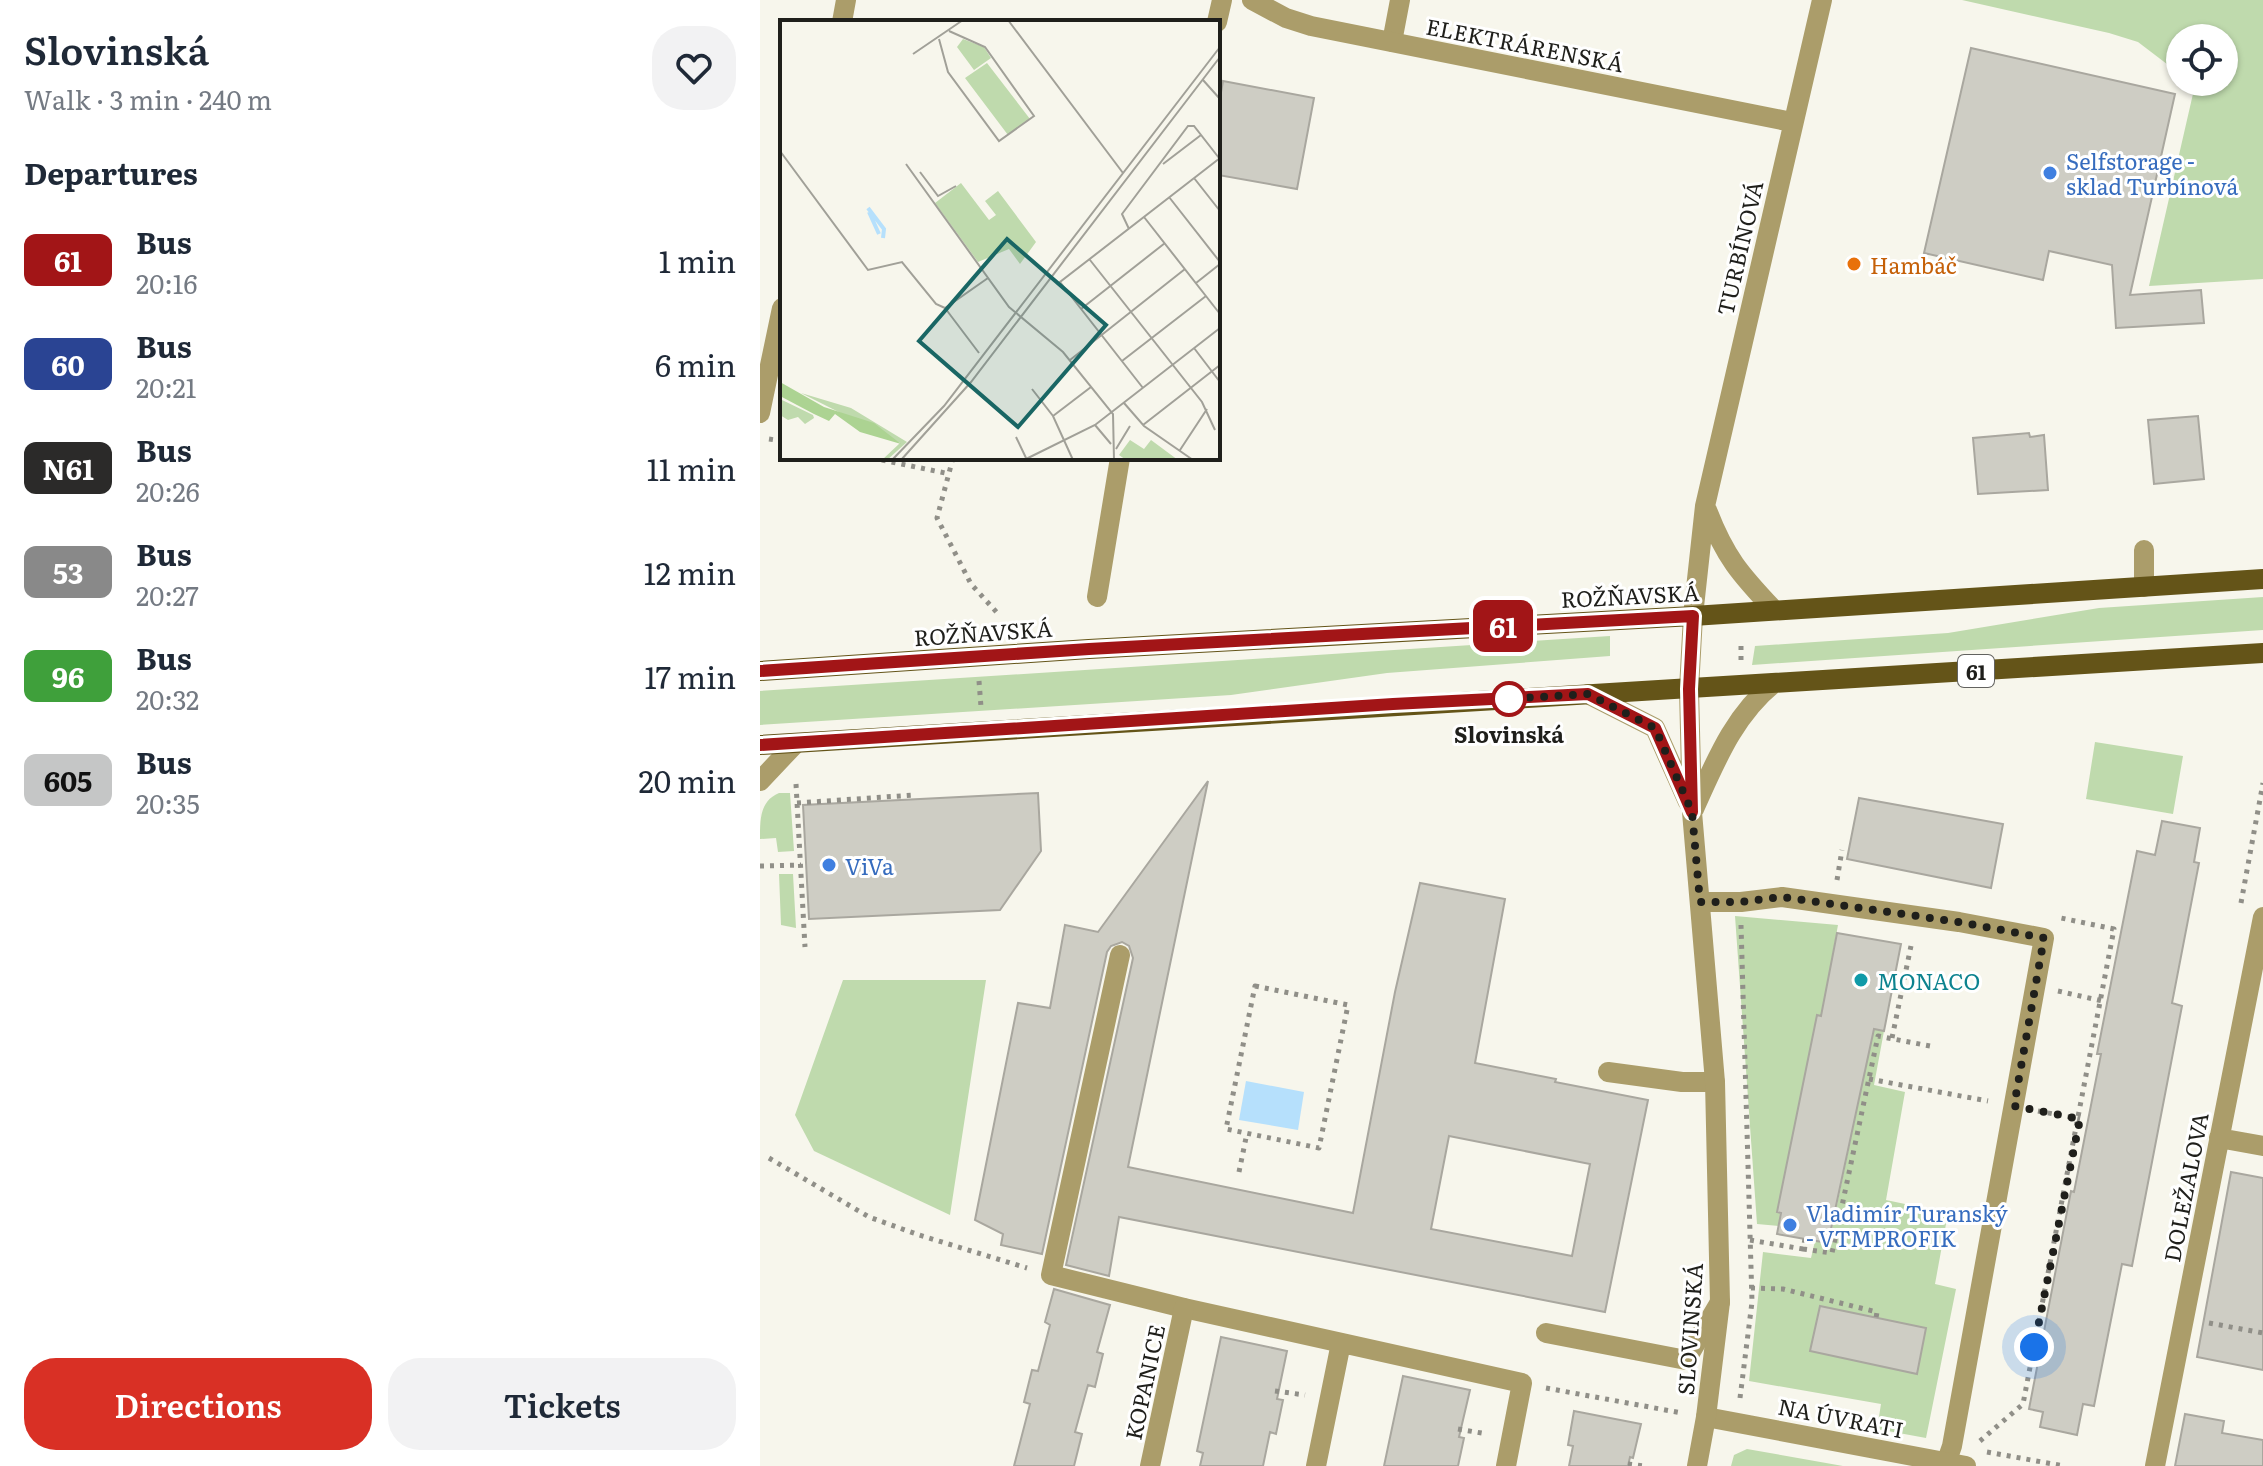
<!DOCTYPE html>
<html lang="en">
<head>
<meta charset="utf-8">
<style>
  :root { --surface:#fff; --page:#f2f2f3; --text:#1f2937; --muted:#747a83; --accent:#d93025 }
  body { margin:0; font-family:Literata,serif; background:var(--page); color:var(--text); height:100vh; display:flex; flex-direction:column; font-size:30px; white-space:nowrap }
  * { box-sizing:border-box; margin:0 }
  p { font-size:26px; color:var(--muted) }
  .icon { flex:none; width:44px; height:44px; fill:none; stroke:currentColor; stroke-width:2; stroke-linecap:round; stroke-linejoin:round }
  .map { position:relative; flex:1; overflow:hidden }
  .details { display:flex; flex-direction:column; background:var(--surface); width:760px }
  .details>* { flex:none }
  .badge { padding:0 16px; border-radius:12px; font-size:28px; line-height:52px }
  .tools { position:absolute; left:1406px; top:24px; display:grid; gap:16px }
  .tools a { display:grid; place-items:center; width:72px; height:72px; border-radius:50%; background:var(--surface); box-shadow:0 2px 6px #0004; font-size:40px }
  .you { position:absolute; width:40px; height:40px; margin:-20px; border:6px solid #fff; border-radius:50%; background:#1a73e8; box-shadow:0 0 0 12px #1a73e833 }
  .map>.badge { position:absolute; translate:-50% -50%; box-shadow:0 0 0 4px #fff }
  h2 { padding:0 24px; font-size:30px; line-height:72px }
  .round { display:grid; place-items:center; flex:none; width:84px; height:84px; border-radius:32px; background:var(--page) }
  .headline { display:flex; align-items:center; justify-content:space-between; height:136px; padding:0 24px }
  h1 { font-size:38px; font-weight:600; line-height:60px }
  .cta { display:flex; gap:16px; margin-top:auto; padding:16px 24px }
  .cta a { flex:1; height:92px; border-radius:32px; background:var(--accent); color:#fff; font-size:32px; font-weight:600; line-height:92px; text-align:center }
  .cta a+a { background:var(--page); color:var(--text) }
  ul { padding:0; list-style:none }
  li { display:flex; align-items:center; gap:24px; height:104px; padding:0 24px }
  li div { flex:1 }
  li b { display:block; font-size:30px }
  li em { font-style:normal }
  li .badge { min-width:88px; font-weight:700; text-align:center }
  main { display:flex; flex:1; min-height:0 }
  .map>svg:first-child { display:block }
  .green { fill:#bfdaad }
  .water { fill:#b6e0fc }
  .building { fill:#cecdc4; stroke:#a9a79f; stroke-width:2; fill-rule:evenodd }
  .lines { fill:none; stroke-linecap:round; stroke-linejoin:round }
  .path { stroke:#908f88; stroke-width:5; stroke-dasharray:4 6; stroke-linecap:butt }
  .service { stroke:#ab9d6a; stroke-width:20 }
  .minor { stroke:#ab9d6a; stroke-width:20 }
  .tertiary { stroke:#ab9d6a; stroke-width:20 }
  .primary { stroke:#645418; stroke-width:20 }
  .line-casing { stroke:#fff; stroke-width:18 }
  .line { stroke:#a21517; stroke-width:12 }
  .walk { stroke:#1f1f1b; stroke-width:8; stroke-dasharray:0 14.4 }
  .shop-dot { fill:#3f7fe0; stroke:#fff; stroke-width:3 }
  .food-dot { fill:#e8710a; stroke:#fff; stroke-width:3 }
  .stop-dot { fill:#fff; stroke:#a21517; stroke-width:4 }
  .culture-dot { fill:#0f9aa8; stroke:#fff; stroke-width:3 }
  .labels { text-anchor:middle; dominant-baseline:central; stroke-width:6; stroke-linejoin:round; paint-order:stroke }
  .shield { fill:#fff; stroke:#62625f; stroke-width:2 }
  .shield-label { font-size:20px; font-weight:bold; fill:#1f1f1b }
  .street-label { font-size:22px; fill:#1f1f1b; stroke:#fff }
  .shop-label { font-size:22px; fill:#366cbe; stroke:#fff; text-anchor:start }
  .food-label { font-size:22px; fill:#c56008; stroke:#fff; text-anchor:start }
  .stop-label { font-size:22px; font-weight:bold; fill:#1f1f1b; stroke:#fff }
  .culture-label { font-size:22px; fill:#0d838f; stroke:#fff; text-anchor:start }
  .inset-river { fill:none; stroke:#b6e0fc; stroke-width:4 }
  .inset-road { fill:none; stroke:#a1a098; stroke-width:2 }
  .view { fill:#196664; fill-opacity:0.15; stroke:#196664; stroke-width:4 }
  .inset-edge { fill:none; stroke:#1f1f1b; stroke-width:4 }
</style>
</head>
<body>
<main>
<section class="details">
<div class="headline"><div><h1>Slovinská</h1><p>Walk · 3 min · 240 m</p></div><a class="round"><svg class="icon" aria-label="heart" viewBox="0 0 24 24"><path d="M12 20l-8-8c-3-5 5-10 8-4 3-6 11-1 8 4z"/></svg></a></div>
<h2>Departures</h2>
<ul>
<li><span class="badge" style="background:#a21517;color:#fff">61</span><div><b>Bus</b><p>20:16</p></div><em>1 min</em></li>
<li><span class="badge" style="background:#2a4493;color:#fff">60</span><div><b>Bus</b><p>20:21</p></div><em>6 min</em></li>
<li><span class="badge" style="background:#2b2a29;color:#fff">N61</span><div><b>Bus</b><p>20:26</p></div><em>11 min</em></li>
<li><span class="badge" style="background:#898989;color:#fff">53</span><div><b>Bus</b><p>20:27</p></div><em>12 min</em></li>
<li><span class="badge" style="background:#3fa03b;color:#fff">96</span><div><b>Bus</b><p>20:32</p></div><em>17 min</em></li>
<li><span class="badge" style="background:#c5c6c6;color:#111">605</span><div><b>Bus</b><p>20:35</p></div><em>20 min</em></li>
</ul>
<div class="cta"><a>Directions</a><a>Tickets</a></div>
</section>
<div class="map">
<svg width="1503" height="1466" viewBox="0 0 1503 1466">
  <rect width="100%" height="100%" fill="#f7f6ec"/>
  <path class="green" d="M 1202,0 L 1503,0 L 1503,279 L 1389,286 L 1435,85 L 1431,82 L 1464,82 L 1464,38 L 1420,38 L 1420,74 L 1378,42 L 1349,33 Z
    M 1503,597 L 1503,630 L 992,665 L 995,646 L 1188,633 L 1339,608 Z
    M 850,636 L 850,656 L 627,673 L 471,695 L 0,725 L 0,691 Z
    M 1335,742 L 1423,756 L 1413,814 L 1326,799 Z
    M 19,793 L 30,793 L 34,851 L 18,852 L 16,838 L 0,839 C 0,819 0,801 19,793 Z
    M 19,874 L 33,874 L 36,928 L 21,925 Z
    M 975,916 L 1078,925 L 1061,1016 L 1057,1016 L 1017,1211 L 1020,1213 L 1019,1226 L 997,1224 Z
    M 83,980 L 226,980 L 190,1215 L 54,1151 L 35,1115 Z
    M 1114,1029 L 1124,1031 L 1114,1085 L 1145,1092 L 1126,1200 L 1188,1213 L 1175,1284 L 1196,1289 L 1166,1438 L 1117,1429 L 1121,1404 L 989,1381 L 1003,1252 L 1051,1258 L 1055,1241 L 1069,1243 Z
    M 987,1449 L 1083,1466 L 971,1466 L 974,1455 Z"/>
  <path class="water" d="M 486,1081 L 544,1092 L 538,1130 L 479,1120 Z"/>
  <path class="building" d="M 1211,48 L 1415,94 L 1370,295 L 1441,290 L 1444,323 L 1356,328 L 1352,265 L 1289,251 L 1283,280 L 1164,253 Z
    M 463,81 L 554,98 L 537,189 L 458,175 L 458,109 Z
    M 1438,416 L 1444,479 L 1394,484 L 1388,420 Z
    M 1269,433 L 1270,437 L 1284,435 L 1288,490 L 1218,494 L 1213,438 Z
    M 448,781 L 368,1167 L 593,1213 L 635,992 L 660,883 L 745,899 L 715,1063 L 796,1079 L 795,1082 L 888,1100 L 845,1312 L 359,1217 L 349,1276 L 306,1265 L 373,958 L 369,946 L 362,942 L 351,946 L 347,952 L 282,1254 L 241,1245 L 243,1234 L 215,1220 L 258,1003 L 290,1008 L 305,925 L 338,932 ZM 689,1136 L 830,1164 L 812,1256 L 671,1229 Z
    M 278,793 L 281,851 L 240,910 L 49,919 L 43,805 Z
    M 1099,798 L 1243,824 L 1231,888 L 1087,859 Z
    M 1402,821 L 1440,828 L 1434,862 L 1439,863 L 1412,1003 L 1422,1006 L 1372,1266 L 1362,1264 L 1334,1406 L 1323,1404 L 1317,1435 L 1280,1427 L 1283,1412 L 1269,1409 L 1311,1191 L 1314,1192 L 1341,1054 L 1337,1054 L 1377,851 L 1395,855 Z
    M 1077,933 L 1141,944 L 1124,1031 L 1114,1029 L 1068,1243 L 1017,1234 L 1021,1213 L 1017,1212 L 1057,1015 L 1061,1016 Z
    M 1471,1172 L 1503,1178 L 1503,1370 L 1437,1357 Z
    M 294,1289 L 350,1305 L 337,1352 L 343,1354 L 335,1387 L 328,1385 L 315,1432 L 322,1434 L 314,1466 L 254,1466 L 270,1404 L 264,1402 L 272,1370 L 278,1371 L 290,1325 L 285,1322 Z
    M 1060,1306 L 1166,1328 L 1157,1374 L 1050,1351 Z
    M 461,1337 L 527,1351 L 517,1399 L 523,1400 L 516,1434 L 510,1432 L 503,1466 L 440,1466 L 443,1453 L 437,1451 Z
    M 643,1376 L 710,1390 L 699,1437 L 704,1438 L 698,1466 L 624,1466 Z
    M 814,1411 L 881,1424 L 873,1458 L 870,1457 L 868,1466 L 809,1466 L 813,1446 L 808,1445 Z
    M 1425,1414 L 1464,1421 L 1462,1433 L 1503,1440 L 1503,1466 L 1415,1466 Z"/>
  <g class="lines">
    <path class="path" d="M 9,439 L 22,441
      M 112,458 L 190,474
      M 193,458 L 177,518 L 211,584 L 240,616
      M 981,646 L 981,660
      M 219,681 L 221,707
      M 36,784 L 45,947
      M 37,803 L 154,795
      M 0,866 L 41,865
      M 1077,880 L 1082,850
      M 1481,903 L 1503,783
      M 495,986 L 588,1005 L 559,1148 L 466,1129 Z
      M 1298,991 L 1347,1002
      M 1132,1038 L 1152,941
      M 1109,1079 L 1228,1101
      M 1278,1111 L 1320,1119
      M 9,1158 L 109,1217 L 159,1235 L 267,1268
      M 479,1172 L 487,1133
      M 990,1240 L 1043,1249 L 1045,1239
      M 1043,1249 L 1072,1253 L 1118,1036 L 1175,1047
      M 991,1288 L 1023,1289 L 1117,1312 L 1116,1318
      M 1449,1323 L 1503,1333
      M 786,1388 L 922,1413
      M 515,1391 L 545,1395
      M 980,1398 L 992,1302 L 981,925
      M 698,1429 L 727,1434
      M 1220,1441 L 1263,1404 L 1354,929 L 1301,918
      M 1227,1452 L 1304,1466
      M 868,1464 L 883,1466"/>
    <path class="service" d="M 82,22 L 86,0
      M 632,42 L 640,0
      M 0,413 L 22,308
      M 1384,550 L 1384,587
      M 0,781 L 36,743
      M 940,902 L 981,902 L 1022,897 L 1199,922 L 1284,938 L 1192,1446 L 1185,1466
      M 360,955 L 291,1275 L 424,1308 L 762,1383 L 746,1466
      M 848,1072 L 922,1082 L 955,1082
      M 786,1333 L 926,1360 L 960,1302
      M 556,1466 L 581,1343"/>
    <path class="minor" d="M 492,0 L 526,18 L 551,26 L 1032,122
      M 457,22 L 462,0
      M 947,510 C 965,557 980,574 1014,610
      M 337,597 L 360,458
      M 933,616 L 945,506 L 1062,0
      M 1459,1138 L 1503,1146
      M 946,1417 L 1206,1466
      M 390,1466 L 424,1308
      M 1395,1466 L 1503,917"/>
    <path class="tertiary" d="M 933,616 L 929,689 L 932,812 L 955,1082 L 960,1302 L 946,1417 L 937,1466
      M 828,694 L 895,728 L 928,802
      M 934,809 C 955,763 973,716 1014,683"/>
    <path class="primary" d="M 0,671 L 329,649 L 933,616 L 1503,579
      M 0,745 L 1503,653"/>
  </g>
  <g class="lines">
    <g class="line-casing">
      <path id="line" d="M 0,671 L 329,649 L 933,616 L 929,689 L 932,812 L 895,728 L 828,694 L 633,704 L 0,745"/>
    </g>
    <use href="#line" class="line"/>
    <path class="walk" d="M 749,699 L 745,699 L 828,694 L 895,728 L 932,812 L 940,902 L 981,902 L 1022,897 L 1199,922 L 1284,938 L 1254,1106 L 1320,1119 L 1274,1347"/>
  </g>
  <g class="shop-dot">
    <circle cx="1290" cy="173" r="8"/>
    <circle cx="69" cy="865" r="8"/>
    <circle cx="1030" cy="1225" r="8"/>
  </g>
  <circle class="food-dot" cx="1094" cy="264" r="8"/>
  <circle class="stop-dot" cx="749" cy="699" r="16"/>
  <circle class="culture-dot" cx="1101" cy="980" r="8"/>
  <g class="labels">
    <rect class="shield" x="1198" y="655" width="36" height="32" rx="6"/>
    <g class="shield-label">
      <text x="1216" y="671">61</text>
    </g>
    <g class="street-label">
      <text transform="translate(765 44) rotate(11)">ELEKTRÁRENSKÁ</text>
      <text transform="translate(979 248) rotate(-77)">TURBÍNOVÁ</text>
      <text transform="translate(870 595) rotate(-3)">ROŽŇAVSKÁ</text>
      <text transform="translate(223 632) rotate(-4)">ROŽŇAVSKÁ</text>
      <text transform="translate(1425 1187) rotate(-79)">DOLEŽALOVA</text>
      <text transform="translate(929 1329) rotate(-86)">SLOVINSKÁ</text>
      <text transform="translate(384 1382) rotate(-78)">KOPANICE</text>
      <text transform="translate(1081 1417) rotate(11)">NA ÚVRATI</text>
    </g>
    <g class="shop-label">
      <text x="1306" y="160">Selfstorage -<tspan x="1306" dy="25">sklad Turbínová</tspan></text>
      <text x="85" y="865">ViVa</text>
      <text x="1046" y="1212">Vladimír Turanský<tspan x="1046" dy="25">- VTMPROFIK</tspan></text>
    </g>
    <g class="food-label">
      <text x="1110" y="264">Hambáč</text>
    </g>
    <g class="stop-label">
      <text x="749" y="733">Slovinská</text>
    </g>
    <g class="culture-label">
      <text x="1117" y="980">MONACO</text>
    </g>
  </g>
  <g transform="translate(20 20)">
    <rect width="440" height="440" fill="#f7f6ec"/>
    <path d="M 183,19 L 204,27 L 211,38 L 194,50 L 177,27 ZM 207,43 L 250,99 L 228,115 L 185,58 ZM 181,163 L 209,200 L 216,195 L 205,181 L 218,171 L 256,222 L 240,244 L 229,229 L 198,242 L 155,183 ZM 21,373 L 71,388 L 127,422 L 107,440 L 102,440 L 120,423 ZM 0,379 L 33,395 L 34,398 L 25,404 L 18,397 L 8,400 L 0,395 ZM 350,420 L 364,429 L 371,420 L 398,440 L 346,440 L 339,435 Z" fill="#bfdaad"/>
    <path d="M 0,362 L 44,387 L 94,403 L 121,424 L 80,412 L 55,394 L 49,401 L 34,394 L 0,376 Z" fill="#acd392"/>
    <path class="inset-river" d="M 88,188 L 104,209 L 103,218M 89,192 L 99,214"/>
    <path class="inset-road" d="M 228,0 L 343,153M 159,19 L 168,52 L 219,121 L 254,96 L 205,27 L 169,11M 133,34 L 183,0M 423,60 L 440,79M 0,131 L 88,250 L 122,242 L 156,284 L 165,288 L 208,258M 126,144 L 229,287 L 283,332 L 333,394 L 334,440M 383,144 L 421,115M 140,152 L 158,176 L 176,166M 414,158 L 440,191M 389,177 L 440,242M 364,197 L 440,294M 349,209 L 342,194 L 408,106 L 414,106 L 439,138M 310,240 L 422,382 L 435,410M 416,263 L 440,244M 165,288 L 199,333M 301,289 L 385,223M 414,328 L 440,362M 290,340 L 405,249M 342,341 L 426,276M 363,368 L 280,262 L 440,138M 252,369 L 273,396 L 293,440M 344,383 L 364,406 L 413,440M 273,396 L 311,367M 315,405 L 331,424M 363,405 L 440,345M 236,417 L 247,440M 336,429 L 350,406M 400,430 L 427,389M 246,439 L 315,405 L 440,308M 112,440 L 164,386 L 440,27M 121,440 L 191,362 L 440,37"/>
    <path class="view" d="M 227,219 L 326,305 L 238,407 L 139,321 Z"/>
    <rect width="440" height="440" class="inset-edge"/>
  </g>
</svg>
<div class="tools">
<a><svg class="icon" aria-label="locate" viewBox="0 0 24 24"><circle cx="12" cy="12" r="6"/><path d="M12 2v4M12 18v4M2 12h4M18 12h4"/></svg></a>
</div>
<div class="you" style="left:1274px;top:1347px"></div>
<b class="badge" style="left:743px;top:626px;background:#a21517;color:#fff">61</b>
</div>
</main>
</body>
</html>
